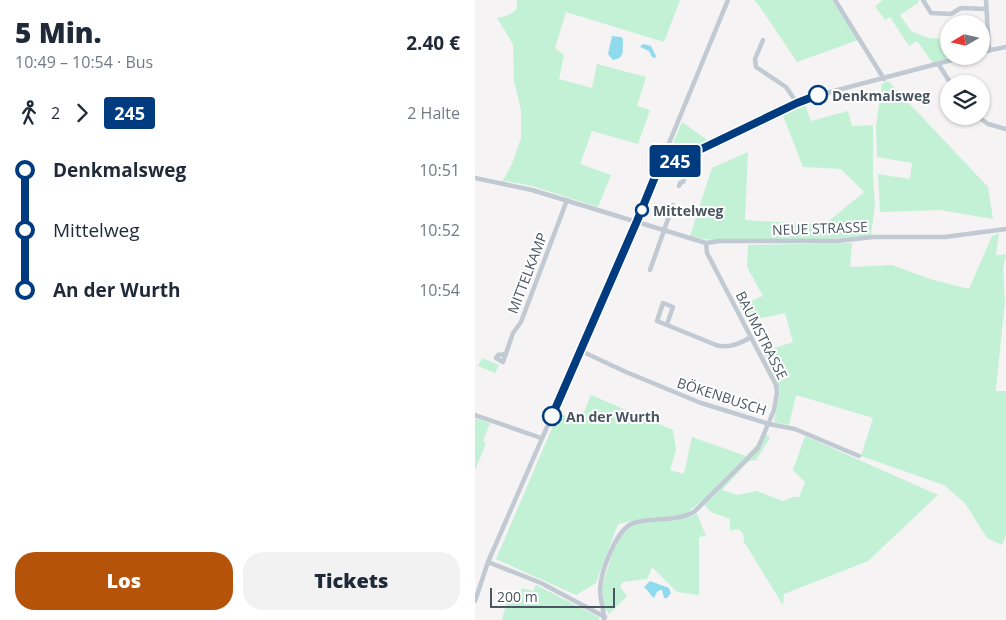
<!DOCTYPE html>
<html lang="de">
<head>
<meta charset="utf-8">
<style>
  :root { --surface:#fff; --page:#f2f2f3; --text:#1f2937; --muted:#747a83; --accent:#b45309 }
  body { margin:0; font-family:"Open Sans",sans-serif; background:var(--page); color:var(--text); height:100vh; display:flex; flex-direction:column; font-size:19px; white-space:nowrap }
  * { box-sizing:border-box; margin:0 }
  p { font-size:16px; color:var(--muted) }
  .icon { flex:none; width:28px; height:28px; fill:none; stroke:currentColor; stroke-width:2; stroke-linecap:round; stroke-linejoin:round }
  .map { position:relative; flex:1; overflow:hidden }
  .side { display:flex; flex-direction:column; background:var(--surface); width:475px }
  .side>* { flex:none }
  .badge { padding:0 10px; border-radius:4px; font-size:18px; line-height:32px }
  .needle { width:32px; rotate:261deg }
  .tools { position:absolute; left:465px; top:15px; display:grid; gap:10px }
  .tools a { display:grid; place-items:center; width:50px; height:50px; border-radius:50%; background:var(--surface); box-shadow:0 1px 4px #0004; font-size:25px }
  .scale { position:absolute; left:15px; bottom:12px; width:125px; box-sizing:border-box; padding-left:5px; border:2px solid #4a5661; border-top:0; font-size:14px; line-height:18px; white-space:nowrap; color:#4a5661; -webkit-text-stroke:4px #fff; paint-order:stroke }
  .map>.badge { position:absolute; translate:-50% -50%; box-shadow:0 0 0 2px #fff }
  .legs { display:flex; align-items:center; gap:8px; height:55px; padding:0 15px; font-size:16px }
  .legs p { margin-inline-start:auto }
  .summary { display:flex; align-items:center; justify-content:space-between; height:85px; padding:0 15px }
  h1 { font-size:28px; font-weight:800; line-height:38px }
  .primary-button { display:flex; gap:10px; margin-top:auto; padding:10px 15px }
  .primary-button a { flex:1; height:58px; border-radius:20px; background:var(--accent); color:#fff; font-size:20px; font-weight:800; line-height:58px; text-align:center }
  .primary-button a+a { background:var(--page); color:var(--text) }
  ul { padding:0 15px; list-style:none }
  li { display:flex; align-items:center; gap:18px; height:60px; font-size:19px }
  li i { display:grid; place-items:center; width:8px; height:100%; margin:0 6px; background:currentColor }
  li i::after { content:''; width:12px; height:12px; margin:-6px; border:4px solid; border-radius:50%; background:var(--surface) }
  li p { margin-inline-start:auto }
  li:first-child i { background:linear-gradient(#0000 50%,currentColor 0) }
  li:last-child i { background:linear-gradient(currentColor 50%,#0000 0) }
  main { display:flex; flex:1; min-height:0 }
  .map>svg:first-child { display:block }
  .green { fill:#c3f1d5 }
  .water { fill:#90daee }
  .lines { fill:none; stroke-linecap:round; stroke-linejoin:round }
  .minor { stroke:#c1cad2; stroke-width:4.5 }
  .line-1-casing { stroke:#fff; stroke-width:11 }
  .line-1 { stroke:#003b80; stroke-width:8 }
  .stop-1-dot { fill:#fff; stroke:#003b80; stroke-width:2.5 }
  .labels { text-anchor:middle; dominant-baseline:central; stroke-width:4; stroke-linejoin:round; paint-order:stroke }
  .stop-label { font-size:14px; font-weight:bold; fill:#4a5661; stroke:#fff; text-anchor:start }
  .street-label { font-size:14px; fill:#4a5661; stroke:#fff }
</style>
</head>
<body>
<main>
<section class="side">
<div class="summary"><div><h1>5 Min.</h1><p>10:49 – 10:54 · Bus</p></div><b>2.40 €</b></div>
<div class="legs"><svg class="icon" aria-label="walk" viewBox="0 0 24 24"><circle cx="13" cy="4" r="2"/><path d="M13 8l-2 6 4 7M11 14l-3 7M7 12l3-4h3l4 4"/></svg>2<svg class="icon" aria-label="forward" viewBox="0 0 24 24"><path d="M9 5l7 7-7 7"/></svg><b class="badge" style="background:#003b80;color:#fff">245</b><p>2 Halte</p></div>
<ul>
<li><i style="color:#003b80"></i><b>Denkmalsweg</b><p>10:51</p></li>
<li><i style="color:#003b80"></i><span>Mittelweg</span><p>10:52</p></li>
<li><i style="color:#003b80"></i><b>An der Wurth</b><p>10:54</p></li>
</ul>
<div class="primary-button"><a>Los</a><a>Tickets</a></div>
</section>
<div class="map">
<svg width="531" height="620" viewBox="0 0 531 620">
  <rect width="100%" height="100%" fill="#f5f3f3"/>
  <path class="green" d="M 42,0 L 205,0 L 189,42 L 91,12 L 80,48 L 89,55 L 84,79 L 117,88 L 122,64 L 171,77 L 162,106 L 175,110 L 163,144 L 117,131 L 105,164 L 136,175 L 123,207 L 57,186 L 31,181 L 27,182 L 37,164 L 46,138 L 46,110 L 39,81 L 38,44 L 22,18 C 33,16 44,13 42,0 Z
    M 279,0 L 357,0 L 383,40 L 322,62 L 285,7 Z
    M 408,0 L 443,0 L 444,2 L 425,15 L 436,31 L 453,38 L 474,39 L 474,56 L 482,56 L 458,63 L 442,41 L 434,46 L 415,17 L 410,20 L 400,6 Z
    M 413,81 L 513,187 L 518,219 L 465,210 L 405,212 L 403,174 L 435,179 L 437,163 L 402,157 L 401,126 L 407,84 Z
    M 329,102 L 336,121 L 373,111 L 377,126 L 398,125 L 398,176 L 400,205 L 396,235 C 358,240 322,240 284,240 C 261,240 237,242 215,236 L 237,168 L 273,152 L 270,220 L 349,225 L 389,192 L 366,169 L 328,167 L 307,113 Z
    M 207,122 L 235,142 L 195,161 L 192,158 Z
    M 524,233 L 521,255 L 531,254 L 528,269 L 530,302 L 521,388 L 521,391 L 531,391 L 531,535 L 527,545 L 512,538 L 490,503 L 469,485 L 386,456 L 398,418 L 321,395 L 314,425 L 299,422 L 305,392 L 302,382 L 288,352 L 318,342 L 310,313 L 282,319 L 274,324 L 264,306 L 288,296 L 272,267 L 273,245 L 377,243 L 375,267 L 417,265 L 455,279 L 494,289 L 517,236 Z
    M 7,358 L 24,365 L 20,373 L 3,366 Z
    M 116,395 L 198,430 L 201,450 L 195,470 L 209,474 L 217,437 L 271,456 L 283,443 L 289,432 L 295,438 L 281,460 L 274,461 L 247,490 L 262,495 L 282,491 L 308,501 L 318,497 L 324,497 L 330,482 L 318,470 L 330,436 L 463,495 L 393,561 L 309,594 L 308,605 L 269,542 L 268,533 L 263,529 L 255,531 L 255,519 L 236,512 L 226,501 L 210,515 L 173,518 L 143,524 L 121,583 L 101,595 L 21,559 L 81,419 L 83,413 L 105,422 Z
    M 0,418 L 15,423 L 8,441 L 11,443 L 0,470 Z
    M 222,514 L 231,536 L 224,537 L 224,595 L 202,592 L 177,567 L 172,579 L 148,582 L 145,587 L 152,596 L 134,614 L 129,607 L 127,587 L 141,541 L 157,525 L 214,517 Z
    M 61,585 L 124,617 L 124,620 L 27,620 L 32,601 L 43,600 L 47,588 L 58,591 Z"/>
  <path class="water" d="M 137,36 L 146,37 L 148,39 C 147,49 151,58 138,60 L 133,54 Z
    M 168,44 L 176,46 L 181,56 L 180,58 L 177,57 L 174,51 L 165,47 Z
    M 175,581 L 194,588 L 196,593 L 192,598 L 189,598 L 187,590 L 185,590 L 182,592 L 179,598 C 175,595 173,590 169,587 Z"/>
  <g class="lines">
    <path class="minor" d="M 360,0 L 409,79
      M 448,0 L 456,13 L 476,14 L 486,8 L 511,9
      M 511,0 L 514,51
      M 288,40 L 280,59 L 281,67 L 311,87 L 322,103
      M 506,52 L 531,47
      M 464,65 L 476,84
      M 502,116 L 513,124 L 531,129
      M 186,162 L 195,163 L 336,97 L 492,56
      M 0,178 L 57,190 L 231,243 L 245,241 L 362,241 L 398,237 L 470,237 L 531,229
      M 204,186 L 205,183 L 208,182 L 219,152
      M 175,270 L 198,205
      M 192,324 L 198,307 L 188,303 L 182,321 L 241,345 C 253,349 265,344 276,337
      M 106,351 L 151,372 L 226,403 L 294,424 L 320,429 L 384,456
      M 31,354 L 23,355 L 21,358 L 28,362 L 38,333 L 46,322 L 92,200
      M 0,415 L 66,438
      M 13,562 L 66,583 L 130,617
      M 0,601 L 13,562 L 162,221 L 253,0
      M 129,620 C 129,610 125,600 125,589 C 126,572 141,528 159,523 C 178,517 201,522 219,512 L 283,448 L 299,410 L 302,393 L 301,385 L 232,253 L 231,243"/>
  </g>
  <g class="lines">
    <g class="line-1-casing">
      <path id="line-1" d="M 77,416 L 162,221 L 186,162 L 195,164 L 322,103 L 343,95"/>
    </g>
    <use href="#line-1" class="line-1"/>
  </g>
  <g class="stop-1-dot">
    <circle cx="343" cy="95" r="9"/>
    <circle cx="167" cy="210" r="6"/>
    <circle cx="77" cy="416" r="9"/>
  </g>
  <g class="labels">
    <g class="stop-label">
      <text x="357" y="95">Denkmalsweg</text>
      <text x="178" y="210">Mittelweg</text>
      <text x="91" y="416">An der Wurth</text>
    </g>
    <g class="street-label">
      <text transform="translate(345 228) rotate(-2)">NEUE STRASSE</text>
      <text transform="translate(52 273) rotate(-69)">MITTELKAMP</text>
      <text transform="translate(287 335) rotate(63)">BAUMSTRASSE</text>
      <text transform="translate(247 396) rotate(18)">BÖKENBUSCH</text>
    </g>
  </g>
</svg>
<div class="tools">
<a><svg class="needle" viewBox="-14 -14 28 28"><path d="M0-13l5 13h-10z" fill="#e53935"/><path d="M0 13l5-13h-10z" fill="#747a83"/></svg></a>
<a><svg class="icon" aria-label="layers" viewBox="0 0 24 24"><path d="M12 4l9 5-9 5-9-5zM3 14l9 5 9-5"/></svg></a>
</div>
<div class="scale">200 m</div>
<b class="badge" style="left:200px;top:161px;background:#003b80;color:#fff">245</b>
</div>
</main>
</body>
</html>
